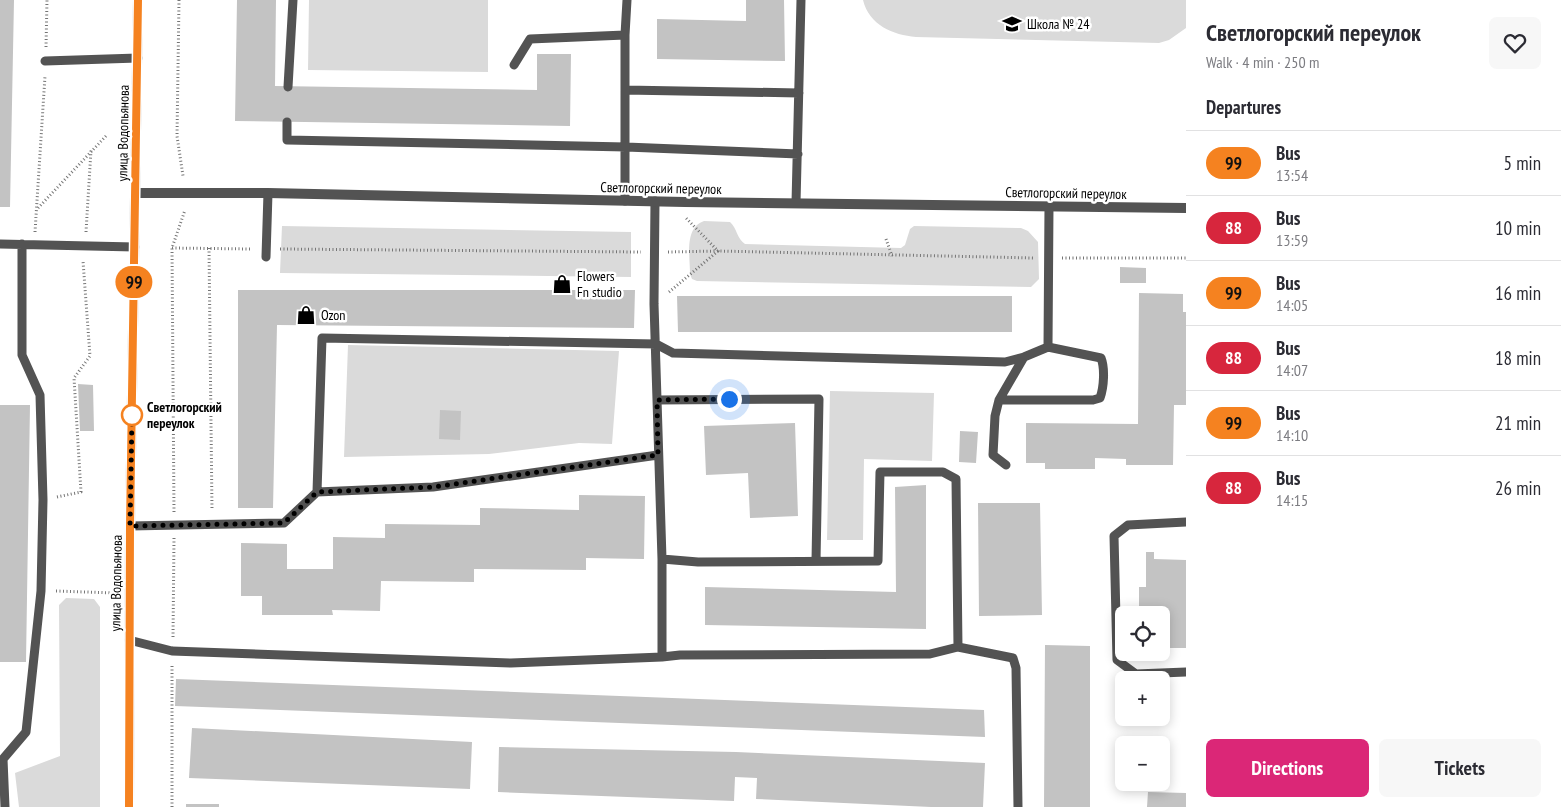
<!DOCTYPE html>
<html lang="en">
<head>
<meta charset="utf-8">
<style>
  :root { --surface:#fff; --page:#f7f7f7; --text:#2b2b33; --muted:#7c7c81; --line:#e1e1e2; --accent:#db2777 }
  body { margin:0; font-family:"PT Sans Narrow",sans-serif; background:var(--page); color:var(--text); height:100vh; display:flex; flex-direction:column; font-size:19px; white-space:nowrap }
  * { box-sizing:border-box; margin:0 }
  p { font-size:16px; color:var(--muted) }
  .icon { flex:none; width:28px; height:28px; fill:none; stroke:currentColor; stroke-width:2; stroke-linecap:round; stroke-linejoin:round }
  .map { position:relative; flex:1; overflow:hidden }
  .panel { display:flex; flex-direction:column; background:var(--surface); width:375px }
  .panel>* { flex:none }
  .badge { padding:0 10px; border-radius:16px; font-size:18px; line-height:32px }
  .tools { position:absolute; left:1115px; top:606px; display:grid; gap:10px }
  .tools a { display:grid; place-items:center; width:55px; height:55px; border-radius:8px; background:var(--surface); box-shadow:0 2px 12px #0003; font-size:25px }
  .you { position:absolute; width:25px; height:25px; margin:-12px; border:4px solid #fff; border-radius:50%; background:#1a73e8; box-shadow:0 0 0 8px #1a73e833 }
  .map>.badge { position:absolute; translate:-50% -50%; box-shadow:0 0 0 2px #fff }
  h2 { padding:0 20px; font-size:19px; line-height:45px }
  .round { display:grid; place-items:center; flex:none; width:52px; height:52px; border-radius:8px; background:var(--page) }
  .headline { display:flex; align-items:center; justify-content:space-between; height:85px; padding:0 20px }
  h1 { font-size:24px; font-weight:700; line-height:38px }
  .primary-button { display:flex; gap:10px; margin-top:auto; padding:10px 20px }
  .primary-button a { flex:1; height:58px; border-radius:8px; background:var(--accent); color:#fff; font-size:20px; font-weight:700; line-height:58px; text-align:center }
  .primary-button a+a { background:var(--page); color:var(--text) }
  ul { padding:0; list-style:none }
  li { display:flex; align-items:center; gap:15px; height:65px; padding:0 20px; border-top:1px solid var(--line) }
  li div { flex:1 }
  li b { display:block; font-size:19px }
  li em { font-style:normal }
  li .badge { min-width:55px; font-weight:700; text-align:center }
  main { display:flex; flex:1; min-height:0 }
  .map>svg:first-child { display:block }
  .green { fill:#dadada }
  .building { fill:#c3c3c3 }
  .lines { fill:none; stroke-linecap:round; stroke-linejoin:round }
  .path { stroke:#757575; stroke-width:3; stroke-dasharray:1 2.5; stroke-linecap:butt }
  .lane { stroke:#535353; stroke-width:9 }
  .street { stroke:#535353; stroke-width:10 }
  .line-casing { stroke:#fff; stroke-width:11 }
  .line { stroke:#f58220; stroke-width:8 }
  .walk { stroke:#000; stroke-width:5; stroke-dasharray:0 9 }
  .stop-dot { fill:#fff; stroke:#f58220; stroke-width:2.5 }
  .labels { text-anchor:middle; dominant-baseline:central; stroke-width:5; stroke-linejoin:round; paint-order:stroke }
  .poi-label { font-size:14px; fill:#000; stroke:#fff; text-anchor:start }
  .street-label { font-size:14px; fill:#000; stroke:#fff }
  .stop-label { font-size:14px; font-weight:bold; fill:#000; stroke:#fff; text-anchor:start }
</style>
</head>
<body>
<main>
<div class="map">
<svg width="1186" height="807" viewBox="0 0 1186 807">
  <rect width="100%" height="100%" fill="#fff"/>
  <path class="green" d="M 309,0 L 488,0 L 488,72 L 308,70 Z
    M 863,0 L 1186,0 L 1186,28 L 1169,40 L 1159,43 L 916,37 C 893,35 869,25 863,0 Z
    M 704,221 L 730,222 C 737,228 737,239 745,244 L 901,248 L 905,245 L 910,229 L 914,226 L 1021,228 L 1028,231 L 1038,242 L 1039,279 L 1031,287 L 697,281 L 692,279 L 690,274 C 690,256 684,228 704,221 Z
    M 282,226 L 631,232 L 631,277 L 280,273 Z
    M 348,345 L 619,351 L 612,444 L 579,443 L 489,454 L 344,457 Z
    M 830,391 L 934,393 L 932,461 L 864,459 L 863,540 L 827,540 Z
    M 66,598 L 94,599 L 100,607 L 100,807 L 19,807 L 15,773 L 60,756 L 59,605 Z"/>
  <path class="building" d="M 0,0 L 14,0 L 10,207 L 0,207 Z
    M 237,0 L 276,0 L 275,86 L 537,90 L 537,54 L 571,54 L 570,126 L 235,121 Z
    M 746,0 L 784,0 L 785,61 L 657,59 L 657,19 L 746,21 Z
    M 1120,267 L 1146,268 L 1146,283 L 1120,283 Z
    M 238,290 L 635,290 L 634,328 L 277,325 L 273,508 L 238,508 Z
    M 1139,293 L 1183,294 L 1183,312 L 1186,312 L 1186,405 L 1174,405 L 1173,465 L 1126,465 L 1126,459 L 1095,458 L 1095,469 L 1045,469 L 1045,463 L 1026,463 L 1026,423 L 1138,424 Z
    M 677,296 L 1012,296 L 1012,332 L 678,332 Z
    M 78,384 L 93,385 L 94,431 L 80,431 Z
    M 0,405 L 30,405 L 26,662 L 0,662 Z
    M 440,410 L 461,411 L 460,440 L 439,439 Z
    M 795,423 L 798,516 L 750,518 L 748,473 L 706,475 L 704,426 Z
    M 960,431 L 978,432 L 976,463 L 959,462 Z
    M 926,485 L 926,629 L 705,625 L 705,587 L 896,592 L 895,487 Z
    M 579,495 L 645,496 L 644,559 L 586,558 L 586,570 L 474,569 L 474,582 L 381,581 L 380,611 L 332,610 L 333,615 L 262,615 L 262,596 L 241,596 L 241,543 L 287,544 L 287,569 L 333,569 L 333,537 L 385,538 L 385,524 L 480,525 L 480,508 L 579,510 Z
    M 978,503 L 1040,503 L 1042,615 L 979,616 Z
    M 1146,552 L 1154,552 L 1154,559 L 1186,560 L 1186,648 L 1161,648 L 1161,615 L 1139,615 L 1139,587 L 1146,587 Z
    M 1045,645 L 1090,646 L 1090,807 L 1044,807 Z
    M 176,679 L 984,710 L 985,737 L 175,706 Z
    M 192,728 L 472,742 L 470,789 L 189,778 Z
    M 499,747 L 736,752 L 985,763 L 983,807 L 931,807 L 756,799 L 757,778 L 735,777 L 734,801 L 498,792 Z
    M 1148,792 L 1186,793 L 1186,807 L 1147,807 Z
    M 186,804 L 219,804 L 219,807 L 186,807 Z"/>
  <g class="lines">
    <path class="path" d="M 179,0 L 177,136 L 183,176
      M 46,47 L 47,0
      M 38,208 L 106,136
      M 35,232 L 45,76
      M 86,232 L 91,150
      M 886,239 L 892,256
      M 172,248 L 251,249
      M 209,248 L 212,510
      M 280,249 L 641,252
      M 668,252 L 718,251 L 1034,258
      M 1062,258 L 1186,258
      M 669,292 L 718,251 L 686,218
      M 57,497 L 81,492 L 74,378 L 90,356 L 83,261
      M 174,512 L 172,248 L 185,210
      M 56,591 L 114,593
      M 173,637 L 174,538
      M 172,807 L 172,666"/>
    <path class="lane" d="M 45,61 L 138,58
      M 514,65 L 530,39 L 625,35
      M 288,87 L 293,0
      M 625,90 L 799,93
      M 287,122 L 287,140 L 626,147 L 798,154
      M 625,201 L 625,35 L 627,0
      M 655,201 L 654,304 L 662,559
      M 796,203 L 801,0
      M 0,244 L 135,247
      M 266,257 L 268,193
      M 657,400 L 819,399 L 816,561
      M 999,400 L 1093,400 L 1100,398 C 1104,387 1105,368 1101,358 L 1048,347
      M 1006,465 L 993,455 L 995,416 L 999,400 L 1024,357
      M 317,492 L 433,487 L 658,455
      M 1186,522 L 1128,525 L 1114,536 L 1117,660 L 1136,674 L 1186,672
      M 130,526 L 284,523 L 317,492 L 322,338 L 656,344 L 673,353 L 1005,362 L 1024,357 L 1048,347 L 1049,206
      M 129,640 L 172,651 L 511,663 L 662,657 L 680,655 L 930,654 L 958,647 L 956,479 L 943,472 L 880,472 L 878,561 L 698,562 L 662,559 L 662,657
      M 958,647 L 1013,658 L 1016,668 L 1018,807
      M 5,807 L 3,759 L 26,732 L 41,591 L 43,500 L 40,395 L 22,355 L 22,244"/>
    <path class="street" d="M 135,193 L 268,193 L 685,202 L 1186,208
      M 129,807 L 130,526 L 138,0"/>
  </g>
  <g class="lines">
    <g class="line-casing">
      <path id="line" d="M 129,807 L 130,526 L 138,0"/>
    </g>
    <use href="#line" class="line"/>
    <path class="walk" d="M 132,415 L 130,526 L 284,523 L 317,492 L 433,487 L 658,455 L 657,400 L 729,399"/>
  </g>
  <defs>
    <g id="school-bare" transform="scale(1.5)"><path d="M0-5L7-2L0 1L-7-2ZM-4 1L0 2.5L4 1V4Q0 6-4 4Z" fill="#000" stroke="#fff" stroke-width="2.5" paint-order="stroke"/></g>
    <g id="shop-bare" transform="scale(1.5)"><path d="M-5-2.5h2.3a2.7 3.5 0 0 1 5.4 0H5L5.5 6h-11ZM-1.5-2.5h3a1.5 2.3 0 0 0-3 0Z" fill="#000" stroke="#fff" stroke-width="2.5" paint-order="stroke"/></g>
  </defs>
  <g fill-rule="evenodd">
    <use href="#school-bare" x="1012" y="24"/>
    <use href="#shop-bare" x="562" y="284"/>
    <use href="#shop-bare" x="306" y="315"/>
  </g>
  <circle class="stop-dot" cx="132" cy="415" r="10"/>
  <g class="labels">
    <g class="poi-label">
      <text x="1027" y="24">Школа № 24</text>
      <text x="577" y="276">Flowers<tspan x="577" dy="16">Fn studio</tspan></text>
      <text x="321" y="315">Ozon</text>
    </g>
    <g class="street-label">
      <text transform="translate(123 133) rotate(-89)">улица Водопьянова</text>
      <text transform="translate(661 188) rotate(1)">Светлогорский переулок</text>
      <text transform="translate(1066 193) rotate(1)">Светлогорский переулок</text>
      <text transform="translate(116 583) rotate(-89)">улица Водопьянова</text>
    </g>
    <g class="stop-label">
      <text x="147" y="407">Светлогорский<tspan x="147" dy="16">переулок</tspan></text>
    </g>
  </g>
</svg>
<div class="tools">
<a><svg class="icon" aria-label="locate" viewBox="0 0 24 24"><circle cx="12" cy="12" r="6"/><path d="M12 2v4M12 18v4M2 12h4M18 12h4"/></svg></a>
<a>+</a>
<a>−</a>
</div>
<div class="you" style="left:729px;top:399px"></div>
<b class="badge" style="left:134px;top:282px;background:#f58220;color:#111">99</b>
</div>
<section class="panel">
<div class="headline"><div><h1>Светлогорский переулок</h1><p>Walk · 4 min · 250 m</p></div><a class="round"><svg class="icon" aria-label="heart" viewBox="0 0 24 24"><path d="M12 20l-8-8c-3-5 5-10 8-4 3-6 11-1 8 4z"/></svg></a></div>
<h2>Departures</h2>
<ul>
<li><span class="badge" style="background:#f58220;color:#111">99</span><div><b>Bus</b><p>13:54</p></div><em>5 min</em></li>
<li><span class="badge" style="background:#d7263d;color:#fff">88</span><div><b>Bus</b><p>13:59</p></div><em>10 min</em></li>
<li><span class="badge" style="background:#f58220;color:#111">99</span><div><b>Bus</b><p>14:05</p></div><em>16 min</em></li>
<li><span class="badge" style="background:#d7263d;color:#fff">88</span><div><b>Bus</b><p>14:07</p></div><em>18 min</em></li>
<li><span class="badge" style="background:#f58220;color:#111">99</span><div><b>Bus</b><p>14:10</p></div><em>21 min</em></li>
<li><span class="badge" style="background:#d7263d;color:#fff">88</span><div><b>Bus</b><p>14:15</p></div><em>26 min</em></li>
</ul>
<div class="primary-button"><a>Directions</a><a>Tickets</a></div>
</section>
</main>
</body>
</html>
